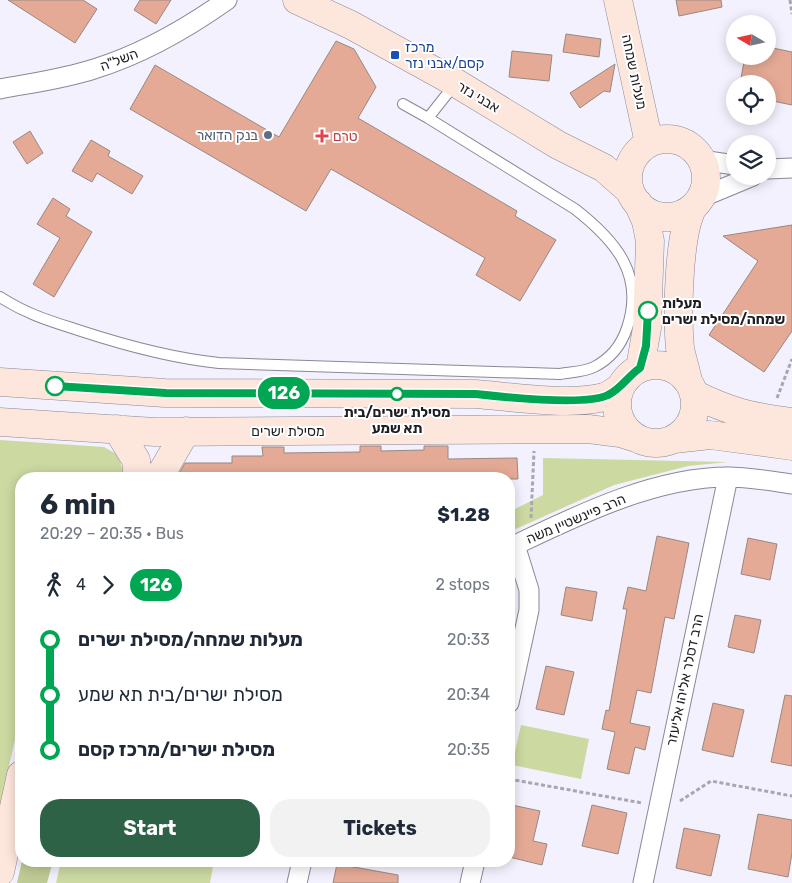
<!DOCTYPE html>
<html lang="en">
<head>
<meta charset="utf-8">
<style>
  :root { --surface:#fff; --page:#f2f2f3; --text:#1f2937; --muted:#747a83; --accent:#2e6247 }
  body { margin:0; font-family:Rubik,Heebo,sans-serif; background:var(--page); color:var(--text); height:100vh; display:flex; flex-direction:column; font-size:19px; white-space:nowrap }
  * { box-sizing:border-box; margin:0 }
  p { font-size:16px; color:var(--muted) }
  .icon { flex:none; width:28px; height:28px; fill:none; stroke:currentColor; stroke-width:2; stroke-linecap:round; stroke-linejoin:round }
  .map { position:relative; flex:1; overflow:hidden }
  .side { position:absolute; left:15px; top:472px; width:500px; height:395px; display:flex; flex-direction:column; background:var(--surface); border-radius:20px; box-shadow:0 2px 12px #0003 }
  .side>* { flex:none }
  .badge { padding:0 10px; border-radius:16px; font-size:18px; line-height:32px }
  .needle { width:32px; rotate:279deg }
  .fabs { position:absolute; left:726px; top:15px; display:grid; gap:10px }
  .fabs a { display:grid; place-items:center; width:50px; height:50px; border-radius:50%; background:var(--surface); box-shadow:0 2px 12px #0003; font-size:25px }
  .map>.badge { position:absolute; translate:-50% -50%; box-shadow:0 0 0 2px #fff }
  .legs { display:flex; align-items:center; gap:8px; height:55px; padding:0 25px; font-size:16px }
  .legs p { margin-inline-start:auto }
  .summary { display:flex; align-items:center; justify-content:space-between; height:85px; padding:0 25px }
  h1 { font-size:28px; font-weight:700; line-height:38px }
  .action { display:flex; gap:10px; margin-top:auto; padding:10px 25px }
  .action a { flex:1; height:58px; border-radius:20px; background:var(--accent); color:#fff; font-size:20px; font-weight:700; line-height:58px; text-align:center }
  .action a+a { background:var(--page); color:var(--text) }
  ul { padding:0 25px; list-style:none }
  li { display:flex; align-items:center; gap:18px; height:55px; font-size:19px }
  li i { display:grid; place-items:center; width:8px; height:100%; margin:0 6px; background:currentColor }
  li i::after { content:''; width:12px; height:12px; margin:-6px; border:4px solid; border-radius:50%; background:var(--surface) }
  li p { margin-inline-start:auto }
  li:first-child i { background:linear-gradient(#0000 50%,currentColor 0) }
  li:last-child i { background:linear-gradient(currentColor 50%,#0000 0) }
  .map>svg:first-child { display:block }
  .green { fill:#ccd9a1 }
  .forest { fill:#beca93 }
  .building { fill:#e5aa96; stroke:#988883 }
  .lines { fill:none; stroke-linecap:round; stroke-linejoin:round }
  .lane-casing { stroke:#8a8896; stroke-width:12 }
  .street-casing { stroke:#8a8896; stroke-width:21 }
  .secondary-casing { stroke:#8a8896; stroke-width:29 }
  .path { stroke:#a8a7b0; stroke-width:3; stroke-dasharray:4 2.5; stroke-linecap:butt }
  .lane { stroke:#fff; stroke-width:10 }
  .street { stroke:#fff; stroke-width:19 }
  .secondary { stroke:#fde6dc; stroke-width:28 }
  .line-1-casing { stroke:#fff; stroke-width:11 }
  .line-1 { stroke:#00a651; stroke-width:8 }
  .transit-dot { fill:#1a4fb4; stroke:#fff; stroke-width:2 }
  .service-dot { fill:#5c6f8a; stroke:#fff; stroke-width:2 }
  .health-dot { fill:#e0444e; stroke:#fff; stroke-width:2 }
  .stop-1-dot { fill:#fff; stroke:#00a651; stroke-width:2.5 }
  .labels { text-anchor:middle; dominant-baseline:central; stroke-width:4; stroke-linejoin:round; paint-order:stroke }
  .transit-label { font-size:14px; fill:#164399; stroke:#fff; text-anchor:start }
  .street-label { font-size:14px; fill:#1e1d22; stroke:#fff }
  .service-label { font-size:14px; fill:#4e5e75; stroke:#fff; text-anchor:end }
  .health-label { font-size:14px; fill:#be3a42; stroke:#fff; text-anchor:start }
  .stop-label { font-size:14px; font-weight:bold; fill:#1e1d22; stroke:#fff; text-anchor:start }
</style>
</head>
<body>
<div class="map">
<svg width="792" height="883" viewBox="0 0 792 883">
  <rect width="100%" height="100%" fill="#f3f1fd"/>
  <path class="green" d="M 0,440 L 104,447 L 118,455 L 123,472 L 122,479 L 21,479 L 21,713 L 0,806 Z
    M 543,458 L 728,462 L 688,466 L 614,485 L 509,532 L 509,512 L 543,495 Z
    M 521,725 L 589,739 L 581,779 L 512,765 Z
    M 61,861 L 214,861 L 210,883 L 56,883 Z"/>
  <path class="forest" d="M 22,861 L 53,861 L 47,883 L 17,883 Z"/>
  <path class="building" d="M 8,0 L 83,0 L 97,9 L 75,43 Z
    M 140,0 L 171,0 L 156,24 L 134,10 Z
    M 676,0 L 721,0 L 722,7 L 679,16 Z
    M 566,34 L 601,39 L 599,57 L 563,52 Z
    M 336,41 L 354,49 L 376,87 L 358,118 L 517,211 L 515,216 L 556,240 L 520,301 L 476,275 L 485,258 L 331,169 L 306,211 L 130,109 L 155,65 L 279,137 Z
    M 768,47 L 792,52 L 792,105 L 768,100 L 768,84 L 740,84 L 745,56 L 768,56 Z
    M 512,51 L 552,55 L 549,81 L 509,77 Z
    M 615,64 L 610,92 L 604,91 L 580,108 L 570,93 Z
    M 30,131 L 43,153 L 27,164 L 13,142 Z
    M 91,140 L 110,151 L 108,156 L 143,176 L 132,194 L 97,173 L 92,182 L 72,171 Z
    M 53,198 L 70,209 L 66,216 L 92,232 L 54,297 L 33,284 L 60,238 L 37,224 Z
    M 792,225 L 792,331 L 764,372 L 709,335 L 758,261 L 723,236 Z
    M 360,446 L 381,446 L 381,451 L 424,450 L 424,446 L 448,446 L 448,459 L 517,458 L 518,479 L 456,479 L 456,475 L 417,475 L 417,479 L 176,479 L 185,463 L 232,463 L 232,456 L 263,456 L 262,447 L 284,447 L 284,453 L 360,452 Z
    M 657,536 L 689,543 L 674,619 L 665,617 L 651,693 L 637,690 L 630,723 L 650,727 L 645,750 L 635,747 L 629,774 L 607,769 L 615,732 L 602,729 L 606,710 L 609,711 L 627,609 L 623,609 L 628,587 L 646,591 Z
    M 748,538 L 777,544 L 770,580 L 741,574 Z
    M 566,587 L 597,592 L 592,621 L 561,615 Z
    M 735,615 L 761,620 L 754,653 L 728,647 Z
    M 546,666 L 574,672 L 564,715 L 536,709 Z
    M 785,695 L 792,696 L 792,766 L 771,762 Z
    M 713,703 L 744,710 L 733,757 L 702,750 Z
    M 512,805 L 540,811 L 533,841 L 547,844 L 542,865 L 509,857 L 509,819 Z
    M 592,805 L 627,813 L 618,854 L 582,846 Z
    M 758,814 L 792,820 L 792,853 L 788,877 L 748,869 Z
    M 684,828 L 720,835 L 711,876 L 676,868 Z
    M 337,864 L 398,875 L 398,883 L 333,883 Z"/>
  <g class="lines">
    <g class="lane-casing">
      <path id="lane" d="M 403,104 L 428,118
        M 0,297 C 28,315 50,321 81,331 C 127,346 171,358 219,363 L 560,374 C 570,372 584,372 594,367 C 610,359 621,346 627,328 C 645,275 616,241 575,209 L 428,118 L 455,84"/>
    </g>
    <g class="street-casing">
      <path id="street" d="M 0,89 C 31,83 64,79 94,69 C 143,54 186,29 227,0
        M 701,160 L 735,165
        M 768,169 L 792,168
        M 700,198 L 753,176
        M 509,548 C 574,517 653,477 728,477 C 749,477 771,481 792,484
        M 509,703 L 529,610 L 529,590 L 515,545
        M 297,883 L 302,861
        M 470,883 L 475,861
        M 643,883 L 728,477"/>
    </g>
    <g class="secondary-casing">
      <path id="secondary" d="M 297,0 L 351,25 L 456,83 L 558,145 L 604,168 L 630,191
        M 618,0 L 649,143
        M628 178a39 39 0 1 1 78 0a39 39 0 1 1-78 0Z
        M 638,203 L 646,221 L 650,241 L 647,328 L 640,368
        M617 404a39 39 0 1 1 78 0a39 39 0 1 1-78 0Z
        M 688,381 C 686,370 682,359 680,348 C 677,316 678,234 693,207
        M 0,382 L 165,393 L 476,394 C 513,397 569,406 604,397 C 610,395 616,390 621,387
        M 694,394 C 730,412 752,417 792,422
        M 0,422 L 155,432 L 588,429 L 620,433 L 636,438
        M 117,429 L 136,460 L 138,479
        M 674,439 L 710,435 L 792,446
        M 158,479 L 186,431
        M 0,872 L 21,775"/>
    </g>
    <path class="path" d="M 790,0 L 792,14
      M 777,398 L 792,359
      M 531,518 L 534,451
      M 509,779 L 642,803
      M 680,801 L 711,781 L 792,796"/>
    <use href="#lane" class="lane"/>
    <use href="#street" class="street"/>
    <use href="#secondary" class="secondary"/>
  </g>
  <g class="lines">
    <g class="line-1-casing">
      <path id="line-1" d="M 55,386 L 166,393 L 476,394 C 503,397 586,406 608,395 C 621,389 628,376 640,368 L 646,346 L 648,311"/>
    </g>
    <use href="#line-1" class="line-1"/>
  </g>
  <rect class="transit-dot" x="390" y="50" width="10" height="10" rx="2.5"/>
  <circle class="service-dot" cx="268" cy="135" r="5"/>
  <path class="health-dot" d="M319.5 128.5h5v5h5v5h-5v5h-5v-5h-5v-5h5z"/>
  <g class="stop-1-dot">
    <circle cx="648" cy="311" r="9"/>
    <circle cx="55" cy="386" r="9"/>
    <circle cx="397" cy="394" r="6"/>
  </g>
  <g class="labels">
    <g class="transit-label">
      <text x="405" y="47">מרכז<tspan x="405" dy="16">קסם/אבני נזר</tspan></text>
    </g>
    <g class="street-label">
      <text transform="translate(119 60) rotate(-21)">השל"ה</text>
      <text transform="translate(634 72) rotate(78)">מעלות שמחה</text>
      <text transform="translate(478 97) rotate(31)">אבני נזר</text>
      <text x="288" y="431">מסילת ישרים</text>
      <text transform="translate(576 519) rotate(-23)">הרב פיינשטיין משה</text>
      <text transform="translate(685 680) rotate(-78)">הרב דסלר אליהו אליעזר</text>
    </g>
    <g class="service-label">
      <text x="258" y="135">בנק הדואר</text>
    </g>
    <g class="health-label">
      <text x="333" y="136">טרם</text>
    </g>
    <g class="stop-label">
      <text x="662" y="303">מעלות<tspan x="662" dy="16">שמחה/מסילת ישרים</tspan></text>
      <text x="397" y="412" text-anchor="middle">מסילת ישרים/בית<tspan x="397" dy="16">תא שמע</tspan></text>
    </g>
  </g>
</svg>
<div class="fabs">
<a><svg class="needle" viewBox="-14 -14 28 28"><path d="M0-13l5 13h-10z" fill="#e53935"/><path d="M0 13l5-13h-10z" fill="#747a83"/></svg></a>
<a><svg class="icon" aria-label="locate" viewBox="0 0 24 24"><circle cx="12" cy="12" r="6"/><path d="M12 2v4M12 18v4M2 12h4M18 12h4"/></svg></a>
<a><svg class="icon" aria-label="layers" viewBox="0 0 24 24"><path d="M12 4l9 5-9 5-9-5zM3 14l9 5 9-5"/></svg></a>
</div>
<b class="badge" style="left:284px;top:393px;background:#00a651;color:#fff">126</b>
<section class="side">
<div class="summary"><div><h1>6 min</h1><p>20:29 – 20:35 · Bus</p></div><b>$1.28</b></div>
<div class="legs"><svg class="icon" aria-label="walk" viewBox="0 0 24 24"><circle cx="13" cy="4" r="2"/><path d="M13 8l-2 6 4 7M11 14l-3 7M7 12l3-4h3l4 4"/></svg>4<svg class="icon" aria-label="forward" viewBox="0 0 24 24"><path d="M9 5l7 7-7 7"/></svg><b class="badge" style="background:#00a651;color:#fff">126</b><p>2 stops</p></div>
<ul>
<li><i style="color:#00a651"></i><b>מעלות שמחה/מסילת ישרים</b><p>20:33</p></li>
<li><i style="color:#00a651"></i><span>מסילת ישרים/בית תא שמע</span><p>20:34</p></li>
<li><i style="color:#00a651"></i><b>מסילת ישרים/מרכז קסם</b><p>20:35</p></li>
</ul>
<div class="action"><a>Start</a><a>Tickets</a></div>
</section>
</div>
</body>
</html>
